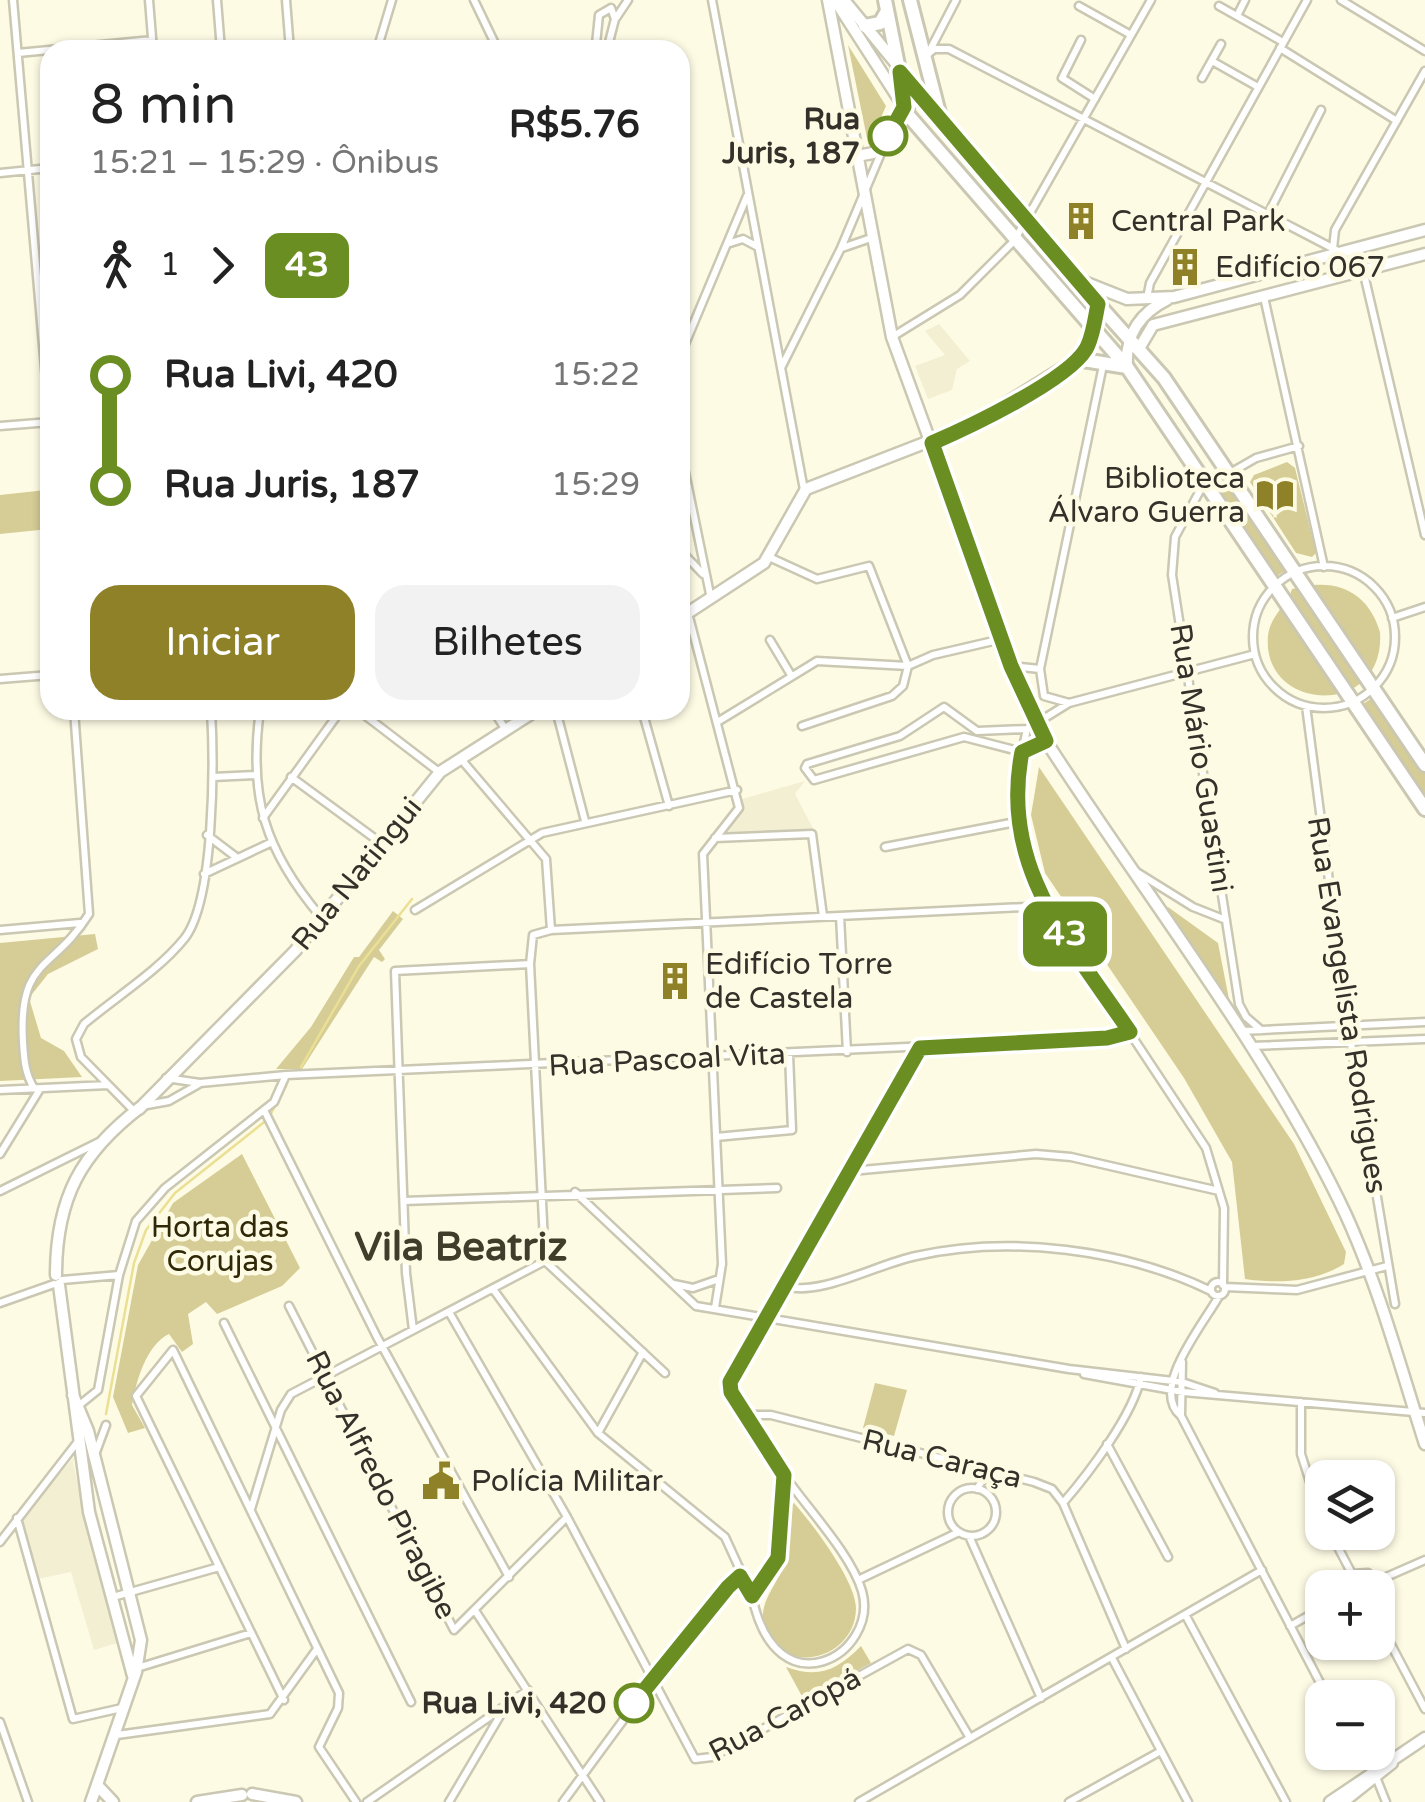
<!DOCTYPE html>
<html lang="pt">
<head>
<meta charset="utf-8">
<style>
  :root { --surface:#fff; --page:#f2f2f2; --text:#222; --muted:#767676; --accent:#8f8128 }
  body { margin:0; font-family:"Varela Round",sans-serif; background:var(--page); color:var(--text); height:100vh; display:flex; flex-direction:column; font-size:38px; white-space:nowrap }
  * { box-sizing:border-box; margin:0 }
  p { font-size:32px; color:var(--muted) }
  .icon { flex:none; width:55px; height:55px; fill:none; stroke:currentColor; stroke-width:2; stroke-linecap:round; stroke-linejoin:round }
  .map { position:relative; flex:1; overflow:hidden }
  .sheet { position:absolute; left:40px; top:40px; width:650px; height:680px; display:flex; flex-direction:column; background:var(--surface); border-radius:30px; box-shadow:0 2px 8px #0004 }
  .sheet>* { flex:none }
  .badge { padding:0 20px; border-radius:15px; font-size:35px; line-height:65px }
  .controls { position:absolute; left:1305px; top:1460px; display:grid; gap:20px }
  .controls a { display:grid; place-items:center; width:90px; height:90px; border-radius:20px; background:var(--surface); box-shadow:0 2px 8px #0004; font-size:50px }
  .map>.badge { position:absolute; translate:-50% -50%; box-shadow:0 0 0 5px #fff }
  .legs { display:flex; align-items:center; gap:15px; height:110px; padding:0 50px; font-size:32px }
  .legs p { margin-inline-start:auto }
  .overview { display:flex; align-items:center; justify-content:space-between; height:170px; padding:0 50px }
  h1 { font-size:55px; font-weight:600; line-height:75px }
  .primary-button { display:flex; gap:20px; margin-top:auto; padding:20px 50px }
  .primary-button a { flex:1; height:115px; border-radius:30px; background:var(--accent); color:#fff; font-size:40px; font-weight:600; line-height:115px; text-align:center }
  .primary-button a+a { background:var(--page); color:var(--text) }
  ul { padding:0 50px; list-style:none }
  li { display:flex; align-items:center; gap:35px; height:110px; font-size:38px }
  li i { display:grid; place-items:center; width:15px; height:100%; margin:0 12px; background:currentColor }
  li i::after { content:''; width:25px; height:25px; margin:-12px; border:8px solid; border-radius:50%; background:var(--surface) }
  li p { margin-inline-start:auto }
  li:first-child i { background:linear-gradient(#0000 50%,currentColor 0) }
  li:last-child i { background:linear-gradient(currentColor 50%,#0000 0) }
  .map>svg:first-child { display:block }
  .built { fill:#f3efd2 }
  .green { fill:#d6cd96 }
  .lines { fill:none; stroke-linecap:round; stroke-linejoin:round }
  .stream { stroke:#ebdf93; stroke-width:2.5 }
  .street-casing { stroke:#cac7b2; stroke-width:11 }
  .secondary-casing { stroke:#cac7b2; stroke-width:15 }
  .highway-casing { stroke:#cac7b2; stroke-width:18 }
  .street { stroke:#fff; stroke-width:6 }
  .secondary { stroke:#fff; stroke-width:10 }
  .highway { stroke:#fff; stroke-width:12 }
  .line-1-casing { stroke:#fff; stroke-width:22 }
  .line-1 { stroke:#6b8e23; stroke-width:15 }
  .stop-1-dot { fill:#fff; stroke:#6b8e23; stroke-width:5 }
  .labels { text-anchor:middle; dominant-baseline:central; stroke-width:9; stroke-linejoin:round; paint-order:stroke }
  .stop-label { font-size:30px; font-weight:bold; fill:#333129; stroke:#fefbe5; text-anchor:end }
  .poi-label { font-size:30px; fill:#333129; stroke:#fefbe5; text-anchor:start }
  .street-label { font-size:30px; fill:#333129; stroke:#fefbe5 }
  .park-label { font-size:30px; fill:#2f2907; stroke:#fefbe5 }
  .district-label { font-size:40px; font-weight:bold; fill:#403d2b; stroke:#fefbe5 }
</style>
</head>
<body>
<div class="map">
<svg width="1425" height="1802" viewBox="0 0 1425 1802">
  <rect width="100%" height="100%" fill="#fefbe5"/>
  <path class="built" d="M 939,324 L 970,361 L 957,369 L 952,390 L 928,399 L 915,366 L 945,355 L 925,331 Z
    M 805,781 L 795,794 L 816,834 L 721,836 L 737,816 L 742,799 Z
    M 76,1455 L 73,1461 L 81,1502 L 121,1642 L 94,1650 L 71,1572 L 37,1579 L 21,1518 Z"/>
  <path class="green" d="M 848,45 L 886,106 L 869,145 L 868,143 Z
    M 1287,462 L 1295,468 L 1316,553 L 1312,557 L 1296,553 L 1250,482 L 1254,475 Z
    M 1226,479 L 1289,568 L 1274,578 L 1212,487 Z
    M 46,490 L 49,529 L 0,534 L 0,495 Z
    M 1314,585 C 1347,582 1371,600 1380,632 C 1386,719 1261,713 1268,636 C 1270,615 1288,605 1292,589 Z
    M 1375,696 L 1425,771 L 1425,802 L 1360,706 Z
    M 1039,767 L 1294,1144 L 1346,1252 L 1344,1264 C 1316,1282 1278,1284 1245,1279 L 1232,1162 L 1184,1078 L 1045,873 L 1031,815 Z
    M 1168,907 L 1218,943 L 1229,999 L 1225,1001 L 1164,909 Z
    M 393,911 L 403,919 L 379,950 L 385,959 L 382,962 L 374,957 L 302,1069 L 276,1069 L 311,1027 L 354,957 L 359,957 Z
    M 95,934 L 98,949 L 48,974 L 29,998 L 41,1038 L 64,1051 L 82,1077 L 0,1081 L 0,943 Z
    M 242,1154 L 300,1268 L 282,1286 L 217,1314 L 206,1302 L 188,1314 L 193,1344 L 182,1352 L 169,1334 C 146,1345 136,1382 132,1405 L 145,1428 L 128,1433 L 113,1397 L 138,1265 L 173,1203 Z
    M 875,1383 L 907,1390 L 894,1436 L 863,1428 Z
    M 794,1503 C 812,1523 856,1581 856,1608 C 856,1661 778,1679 764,1624 C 758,1600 781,1581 786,1559 C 790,1542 788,1523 789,1506 Z
    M 861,1646 L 871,1663 L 804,1700 L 786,1667 C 819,1679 837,1670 861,1646 Z"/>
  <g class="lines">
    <path class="stream" d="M 301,1067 L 359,966 L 412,899
      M 106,1414 L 134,1263 L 146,1230 L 175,1193 L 268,1119 L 286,1086"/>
    <g class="street-casing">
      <path id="street" d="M 13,0 L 50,426
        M 149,0 L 153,50
        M 217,0 L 221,50
        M 286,0 L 290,50
        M 474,0 L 498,50
        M 712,0 L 804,490
        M 1341,0 L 1425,51
        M 1079,6 L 1131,35
        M 1219,6 L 1283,42
        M 611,8 L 615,19 L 608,46 L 601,50 L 596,44 L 599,15 Z
        M 1237,16 L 1245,0
        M 616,18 L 628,0
        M 1081,40 L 1062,78 L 1095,99
        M 1280,48 L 1397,121
        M 377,50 L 392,0
        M 930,50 L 956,0
        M 18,53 L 152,40
        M 927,55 L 934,49 L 949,49 L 1338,251
        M 1212,61 L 1258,87
        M 1202,78 L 1221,44
        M 889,135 L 904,107
        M 0,173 L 50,168
        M 1268,214 L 1321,110
        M 730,243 L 743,239 L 758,247
        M 842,248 L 871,238
        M 1333,249 L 1335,230 L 1425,71
        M 1363,270 L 1425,535
        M 1264,297 L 1324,567
        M 1147,298 L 1150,283 L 1307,0
        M 892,337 L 960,295 L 1014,241 L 1151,0
        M 680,356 L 747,196
        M 782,366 L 841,248 L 884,146
        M 0,426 L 50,422
        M 680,448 L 711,599
        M 1230,473 L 1256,458 L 1299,446
        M 1204,483 L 1175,537 L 1172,575 L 1239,1004 L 1246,1017 L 1261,1030
        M 680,550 L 703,574
        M 769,557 L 817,579 L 869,566 L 908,666 L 903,686 L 892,696 L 802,726
        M1253 637a71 71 0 1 1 142 0a71 71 0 1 1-142 0Z
        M 688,613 L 739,808 L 703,854 L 722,1264 L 715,1308
        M 1392,618 L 1425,607
        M 770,640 L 791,675
        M 1011,666 L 1040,669
        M 0,679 L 50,675
        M 1069,703 L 1044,696 L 1040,669 L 1102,370
        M 1306,706 L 1348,1025 L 1395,1304
        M 260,710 C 248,797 265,851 321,917
        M 358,710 L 439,772
        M 493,710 L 506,730
        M 556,710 L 585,821
        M 642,710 L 669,806
        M 719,721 L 817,661 L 908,666 L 933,655 L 1002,639
        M 1027,729 L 977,731 L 944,707 L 900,736 L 807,764 L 805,768 L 814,780 L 964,737 L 1022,752 C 1010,810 1021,854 1046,906 L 1206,1148 L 1224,1208 L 1223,1285
        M 1046,741 L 1022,752 L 1027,729 L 1069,703 L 1255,654
        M 460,758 L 546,859 L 551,930
        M 213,777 L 255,775
        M 291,777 L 381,843
        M 263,818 L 341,710
        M 207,835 L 236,857
        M 715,838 L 812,834 L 823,916
        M 885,847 L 1016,822
        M 1135,871 L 1193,907 L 1226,920
        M 204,874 L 270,843
        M 415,910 L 542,833 L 737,790
        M 840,916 L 847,1052
        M 0,930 L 80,923
        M 1241,1031 L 1425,1022
        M 1251,1046 L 1425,1039
        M 919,1049 L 732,1375 L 729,1387 L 749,1415 L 771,1415 L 1034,1482 L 1052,1489 L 1063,1503 C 1089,1473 1133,1415 1141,1377
        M 166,1078 L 200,1083 L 286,1075 L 1107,1038 L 1130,1032
        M 34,1088 C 25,1074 24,1059 23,1042 C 18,957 53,972 89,914 L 74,710
        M 0,1090 L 108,1085
        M 147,1105 L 169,1101 L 199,1084
        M 264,1110 L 377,1337 L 509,1577
        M 134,1111 L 81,1057 L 76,1039 L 84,1024 C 116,997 158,971 184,939 C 215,901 214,760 211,710
        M 716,1137 L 792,1130 L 789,1054
        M 0,1154 L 40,1089
        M 851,1171 L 1036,1154 L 1071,1157 L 1219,1191
        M 0,1191 L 99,1142
        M 575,1192 L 696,1306 L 1069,1369 L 1182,1382 L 1215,1393
        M 404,1201 L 777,1188
        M 545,1261 L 530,964 L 533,935 L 551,930 L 1046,906
        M 545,1261 L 665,1373
        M 62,1280 L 119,1275
        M1211 1289a7 7 0 1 1 14 0a7 7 0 1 1-14 0Z
        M 674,1284 L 693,1288 L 719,1279
        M 784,1286 C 820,1297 877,1264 916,1256 C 1009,1235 1125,1249 1211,1291
        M 1225,1287 L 1297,1290 L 1387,1266
        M 493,1289 L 598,1433 L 725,1537 L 752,1596
        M 1219,1296 C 1203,1325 1149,1389 1181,1416 L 1328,1698
        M 0,1303 L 54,1284
        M 289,1306 L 454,1630 L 567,1517
        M 449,1312 L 567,1517 L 695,1759 L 712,1757 L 908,1649 L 921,1655 L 970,1738
        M 224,1323 L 411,1702
        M 413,1330 L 406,1273 L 395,971 L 530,964
        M 1084,1374 L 1183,1392 L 1425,1413
        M 1301,1402 L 1301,1454 L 1322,1519
        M 77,1407 L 98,1390 L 119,1275 L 136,1221 L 165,1188 L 274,1102 L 286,1075
        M 1181,1415 L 1182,1362
        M 750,1416 C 762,1436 772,1457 785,1476 C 807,1508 851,1554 862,1591 C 880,1654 776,1714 752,1596 L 777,1558 L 784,1475
        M 598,1433 L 643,1352
        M 1107,1444 L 1168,1557
        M 96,1452 L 106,1425
        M948 1512a24 24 0 1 1 48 0a24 24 0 1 1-48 0Z
        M 977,1489 L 988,1471
        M 1063,1503 L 1126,1649
        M 251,1509 L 281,1410 L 291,1394 L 545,1261
        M 17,1518 L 73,1719 L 122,1708
        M 1330,1532 L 1352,1574
        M 969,1536 L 1041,1698
        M 0,1542 L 79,1440
        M 858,1580 L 959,1532
        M 1377,1581 L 1425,1560
        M 1343,1588 L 1352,1574 L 1368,1573 L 1379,1585 L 1378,1597
        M 113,1597 L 219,1567
        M 476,1612 L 600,1802
        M 1186,1616 L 1286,1802
        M 1378,1620 L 1425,1709
        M 1290,1626 L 1322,1608
        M 1112,1658 L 1188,1802
        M 137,1668 L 251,1633
        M 284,1700 L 136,1396 L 173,1350 L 339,1693 L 338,1708 L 319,1747 L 356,1802
        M 0,1722 L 28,1802
        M 117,1735 L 270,1714 L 317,1649
        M 1358,1752 L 1376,1777 L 1386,1802
        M 367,1802 L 528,1690
        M 449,1802 L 504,1709
        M 563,1802 L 652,1681 L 741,1576
        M 859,1802 L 1262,1570
        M 1069,1802 L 1161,1751"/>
    </g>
    <g class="secondary-casing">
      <path id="secondary" d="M 828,0 L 892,337 L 1021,690 L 1046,741 C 1144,894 1269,1051 1346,1215 C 1380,1290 1400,1366 1425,1444
        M 835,0 L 904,107
        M 844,0 L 939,116
        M 857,156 L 873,153 L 889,136
        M 1079,280 L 1127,299 L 1174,297 L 1425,230
        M 1140,347 L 1153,325 L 1425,254
        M 1127,367 C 1125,334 1140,313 1168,299
        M 680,618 L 764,563 L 806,489 L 971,425 L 1077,359 L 1088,347 L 1098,304
        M 139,1109 L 295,951 L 440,772 L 537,710
        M 56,1275 C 56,1199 80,1153 142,1106
        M 59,1285 L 89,1512 L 133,1676
        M 73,1395 L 88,1431 L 141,1640 L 136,1672 L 91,1802
        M 98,1786 L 113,1802
        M 252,1794 L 296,1802
        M 197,1802 L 242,1795
        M 1330,1802 L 1425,1738
        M 1343,1802 L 1392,1763"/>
    </g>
    <g class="highway-casing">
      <path id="highway" d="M 885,0 L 908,115 L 1127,367 L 1425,809
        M 910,0 L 940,117 L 1039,238 L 1164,378 L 1425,765
        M 865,26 L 880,23 L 887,11
        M 1077,359 L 1127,367"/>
    </g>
    <use href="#street" class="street"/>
    <use href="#secondary" class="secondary"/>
    <use href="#highway" class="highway"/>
  </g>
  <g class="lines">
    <g class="line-1-casing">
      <path id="line-1" d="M 634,1703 L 728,1587 L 740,1576 L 752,1596 L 778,1558 L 784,1475 L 731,1392 L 730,1382 L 920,1048 L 1107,1038 L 1130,1032 C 1070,943 999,867 1022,752 L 1046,741 L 1011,666 L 932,443 C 967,428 1067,381 1086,349 C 1093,337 1095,318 1098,304 L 900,72 L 904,107 L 888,136"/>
    </g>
    <use href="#line-1" class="line-1"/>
  </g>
  <defs>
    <g id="building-bare" transform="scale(3)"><path d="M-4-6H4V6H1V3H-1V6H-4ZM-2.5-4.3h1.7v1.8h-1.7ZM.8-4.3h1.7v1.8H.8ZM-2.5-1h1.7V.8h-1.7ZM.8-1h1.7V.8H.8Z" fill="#8f8128" stroke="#fefbe5" stroke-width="2.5" paint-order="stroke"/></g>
    <g id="library-bare" transform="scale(3)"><path d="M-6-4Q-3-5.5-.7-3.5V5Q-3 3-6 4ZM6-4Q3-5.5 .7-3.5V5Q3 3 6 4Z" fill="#8f8128" stroke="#fefbe5" stroke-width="2.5" paint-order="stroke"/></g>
    <g id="civic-bare" transform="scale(3)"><path d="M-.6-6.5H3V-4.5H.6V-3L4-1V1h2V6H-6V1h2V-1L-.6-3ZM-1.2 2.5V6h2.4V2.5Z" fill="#8f8128" stroke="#fefbe5" stroke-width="2.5" paint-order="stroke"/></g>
  </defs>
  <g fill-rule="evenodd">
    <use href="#building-bare" x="1081" y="221"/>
    <use href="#building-bare" x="1185" y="267"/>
    <use href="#library-bare" x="1275" y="495"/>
    <use href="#building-bare" x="675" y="981"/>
    <use href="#civic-bare" x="441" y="1481"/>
  </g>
  <g class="stop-1-dot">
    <circle cx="888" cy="136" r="18"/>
    <circle cx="634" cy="1703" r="18"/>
  </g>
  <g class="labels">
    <g class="stop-label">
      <text x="860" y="119">Rua<tspan x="860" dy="34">Juris, 187</tspan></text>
      <text x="606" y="1703">Rua Livi, 420</text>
    </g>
    <g class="poi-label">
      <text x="1111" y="221">Central Park</text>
      <text x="1215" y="267">Edifício 067</text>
      <text x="1245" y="478" text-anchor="end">Biblioteca<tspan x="1245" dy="34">Álvaro Guerra</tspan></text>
      <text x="705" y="964">Edifício Torre<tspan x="705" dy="34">de Castela</tspan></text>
      <text x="471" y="1481">Polícia Militar</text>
    </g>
    <g class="street-label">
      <text transform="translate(1201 758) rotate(81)">Rua Mário Guastini</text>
      <text transform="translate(357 874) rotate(-51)">Rua Natingui</text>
      <text transform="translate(1347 1005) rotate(81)">Rua Evangelista Rodrigues</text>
      <text transform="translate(667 1060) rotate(-3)">Rua Pascoal Vita</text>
      <text transform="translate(942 1459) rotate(14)">Rua Caraça</text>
      <text transform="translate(381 1485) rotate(63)">Rua Alfredo Piragibe</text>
      <text transform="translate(785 1715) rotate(-28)">Rua Caropá</text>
    </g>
    <g class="park-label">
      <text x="220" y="1227">Horta das<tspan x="220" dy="34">Corujas</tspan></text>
    </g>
    <g class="district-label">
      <text x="461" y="1247">Vila Beatriz</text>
    </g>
  </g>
</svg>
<div class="controls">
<a><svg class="icon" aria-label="layers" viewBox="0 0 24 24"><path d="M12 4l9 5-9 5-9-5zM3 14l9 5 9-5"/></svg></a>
<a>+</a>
<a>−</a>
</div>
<b class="badge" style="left:1065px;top:934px;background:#6b8e23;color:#fff">43</b>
<section class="sheet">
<div class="overview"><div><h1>8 min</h1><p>15:21 – 15:29 · Ônibus</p></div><b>R$5.76</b></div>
<div class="legs"><svg class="icon" aria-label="walk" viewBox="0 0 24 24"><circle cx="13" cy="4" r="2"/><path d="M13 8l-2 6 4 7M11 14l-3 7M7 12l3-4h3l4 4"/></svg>1<svg class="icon" aria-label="forward" viewBox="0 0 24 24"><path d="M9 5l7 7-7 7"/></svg><b class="badge" style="background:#6b8e23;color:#fff">43</b></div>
<ul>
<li><i style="color:#6b8e23"></i><b>Rua Livi, 420</b><p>15:22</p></li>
<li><i style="color:#6b8e23"></i><b>Rua Juris, 187</b><p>15:29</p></li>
</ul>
<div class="primary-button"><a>Iniciar</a><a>Bilhetes</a></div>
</section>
</div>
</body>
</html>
